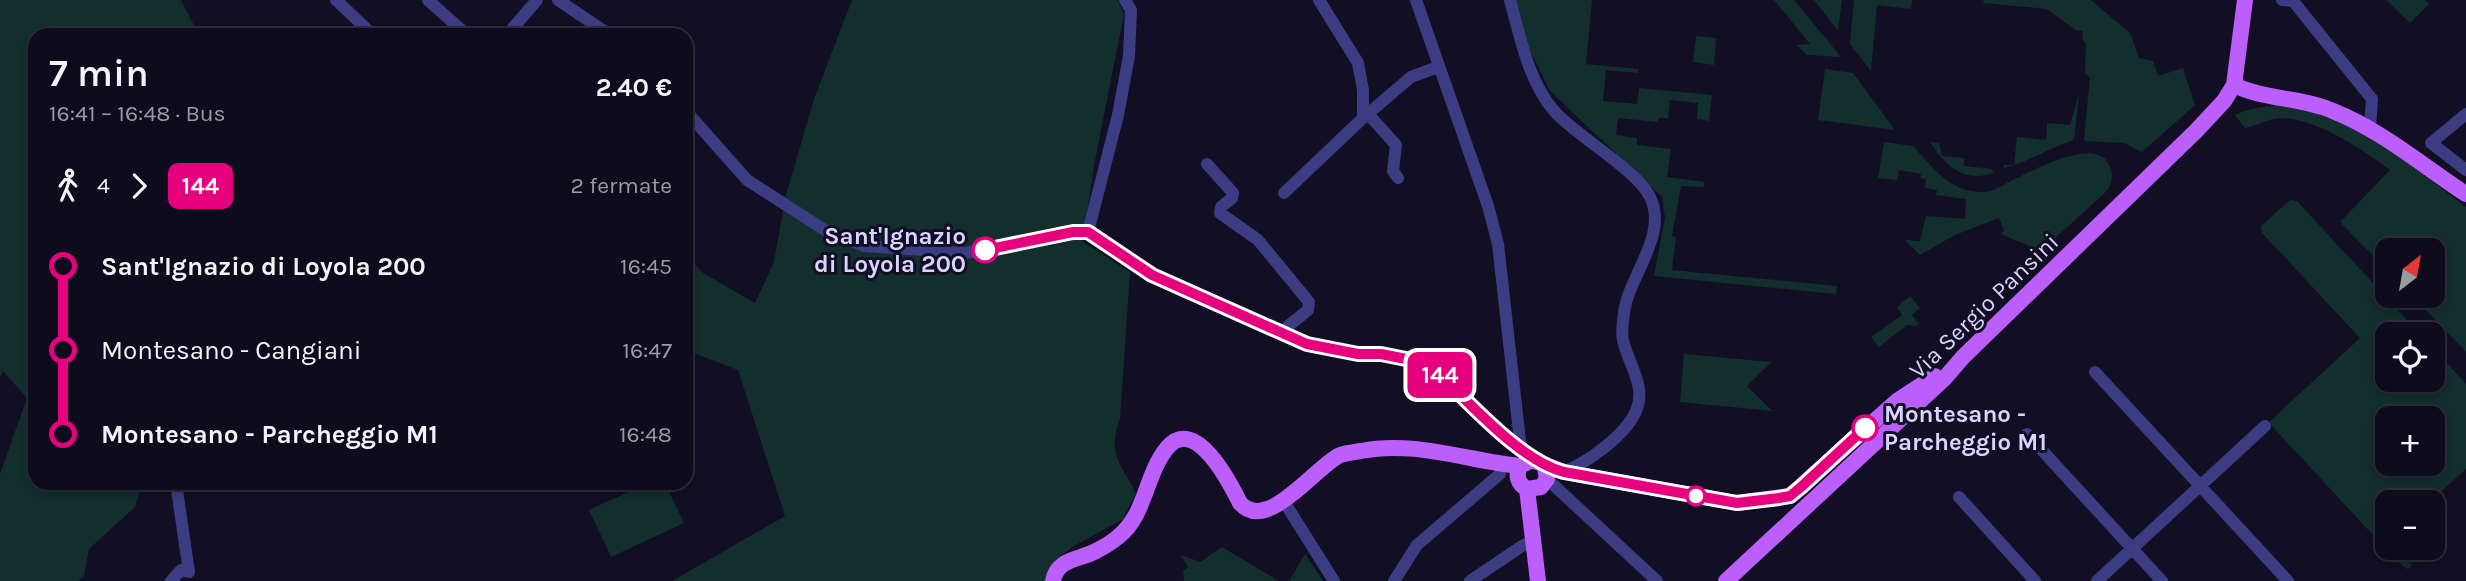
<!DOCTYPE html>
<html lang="it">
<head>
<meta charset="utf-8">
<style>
  :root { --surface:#0e0b1c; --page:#171425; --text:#f1f3f6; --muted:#9b9ba3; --line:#2e2b3b }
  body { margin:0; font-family:Karla,sans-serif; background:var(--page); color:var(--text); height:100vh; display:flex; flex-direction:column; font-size:26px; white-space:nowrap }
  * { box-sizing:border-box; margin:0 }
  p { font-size:23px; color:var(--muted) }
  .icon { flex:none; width:38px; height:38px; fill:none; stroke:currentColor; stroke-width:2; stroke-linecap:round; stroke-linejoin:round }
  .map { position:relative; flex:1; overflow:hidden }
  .details { position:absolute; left:28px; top:28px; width:665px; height:462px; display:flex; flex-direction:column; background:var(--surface); border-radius:21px; box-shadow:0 4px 10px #0003,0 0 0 2px var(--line) }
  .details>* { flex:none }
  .badge { padding:0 14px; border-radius:10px; font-size:24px; line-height:46px }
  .needle { width:46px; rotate:31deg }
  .controls { position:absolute; left:2375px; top:238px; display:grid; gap:14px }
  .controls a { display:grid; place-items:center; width:70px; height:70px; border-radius:14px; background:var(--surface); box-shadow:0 4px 10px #0003,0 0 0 2px var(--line); font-size:35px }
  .map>.badge { position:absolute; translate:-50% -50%; box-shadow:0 0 0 4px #fff }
  .legs { display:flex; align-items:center; gap:10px; height:77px; padding:0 21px; font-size:23px }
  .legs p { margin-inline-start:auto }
  .summary { display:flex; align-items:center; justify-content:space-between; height:119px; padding:0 21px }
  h1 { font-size:38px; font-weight:600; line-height:52px }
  ul { padding:0 21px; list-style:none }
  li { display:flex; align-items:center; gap:24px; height:84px; font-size:26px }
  li i { display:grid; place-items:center; width:10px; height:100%; margin:0 9px; background:currentColor }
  li i::after { content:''; width:18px; height:18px; margin:-9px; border:5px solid; border-radius:50%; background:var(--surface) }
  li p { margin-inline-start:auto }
  li:first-child i { background:linear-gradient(#0000 50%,currentColor 0) }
  li:last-child i { background:linear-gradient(currentColor 50%,#0000 0) }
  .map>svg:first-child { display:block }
  .green { fill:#122e2d; fill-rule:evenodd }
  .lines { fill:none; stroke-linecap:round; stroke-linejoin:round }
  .minor { stroke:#3c3c82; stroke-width:12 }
  .major { stroke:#bc5efb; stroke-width:16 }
  .line-1-casing { stroke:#fff; stroke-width:16 }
  .line-1 { stroke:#e6007e; stroke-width:10 }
  .stop-1-dot { fill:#fff; stroke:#e6007e; stroke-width:3.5 }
  .labels { text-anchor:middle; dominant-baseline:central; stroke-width:6; stroke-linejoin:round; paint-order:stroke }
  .stop-label { font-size:24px; font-weight:bold; fill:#d8d4fe; stroke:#120f25; text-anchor:end }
  .street-label { font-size:24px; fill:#d8d4fe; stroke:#120f25 }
</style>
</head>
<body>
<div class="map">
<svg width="2466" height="581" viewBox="0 0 2466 581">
  <rect width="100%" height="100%" fill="#120f25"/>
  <path class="green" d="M 0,0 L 181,0 L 199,35 L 35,35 L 35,483 L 142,483 L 135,507 L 89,549 L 84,576 L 78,581 L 0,581 L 0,474 L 27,398 L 3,371 L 0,377 Z
    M 852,0 L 1118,0 L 1124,14 L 1094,166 L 1083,242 L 1130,272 L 1120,419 C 1107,453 1120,463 1136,493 L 1123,519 L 1074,546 L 1054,561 L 1046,581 L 672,581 L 785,516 L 738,370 L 686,350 L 686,255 L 703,273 L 755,303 L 774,262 L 786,195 L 814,99 Z
    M 1516,0 L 1592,0 L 1586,64 L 1638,69 L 1638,73 L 1606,70 L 1603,101 L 1637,104 L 1639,88 L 1712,95 L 1709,121 L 1697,119 L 1698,103 L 1670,100 L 1668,118 L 1659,118 L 1657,122 L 1618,118 L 1616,135 L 1637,138 L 1637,145 L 1671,149 L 1667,177 L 1704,182 L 1704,187 L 1681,186 L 1672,236 L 1676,237 L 1672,270 L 1837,286 L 1836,294 L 1654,276 L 1665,218 L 1662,197 L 1550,91 L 1524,38 Z
    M 1774,0 L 1794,0 L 1841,57 L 1807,55 L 1797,45 L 1810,44 Z
    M 1814,0 L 1842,0 L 1838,31 Z
    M 1854,0 L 1912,0 L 1911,9 L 1877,5 L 1871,71 L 1850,44 Z
    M 1984,0 L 2091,0 L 2130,33 L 2139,58 L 2153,61 L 2158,76 L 2183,68 L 2195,105 L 2142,152 L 2124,143 L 2086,141 L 2084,139 L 2090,78 L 2085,73 L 2086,44 L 2082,38 L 2083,31 L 2075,30 L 2047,9 L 1983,3 Z
    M 2386,0 L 2425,0 L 2429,4 L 2410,23 Z
    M 1696,36 L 1716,38 L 1714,65 L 1693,62 Z
    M 1825,69 L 1853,73 L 1895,130 L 1818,120 Z
    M 2079,94 L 2074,140 C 2050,147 2028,163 2004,168 L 2003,165 L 2014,165 L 2017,137 L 2046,140 L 2047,123 L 2070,125 Z
    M 2287,105 C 2300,108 2313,110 2325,114 C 2369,129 2427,178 2466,207 L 2466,352 L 2412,296 L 2432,296 L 2432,250 L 2387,250 L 2387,270 L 2340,222 L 2390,170 C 2362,149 2317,119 2282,118 C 2268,118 2258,126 2245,128 L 2235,115 C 2252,107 2268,106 2287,105 Z
    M 1884,142 L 1913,146 C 1929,163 1947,188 1972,191 C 1978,192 1987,193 1993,190 C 2014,181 2095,131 2109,165 C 2114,174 2112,181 2108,190 L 2041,251 L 2001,234 L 2004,230 L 1999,218 L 1955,235 L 1920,255 L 1905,240 L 1920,241 L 1926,216 L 1965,219 L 1966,199 L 1936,195 L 1937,190 L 1925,188 L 1926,179 L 1920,178 L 1921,174 L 1899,170 L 1897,180 L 1878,178 Z
    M 1930,142 L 1939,143 L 1942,156 L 1964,158 L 1964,166 L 1991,169 L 1994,173 C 1963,183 1946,166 1930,142 Z
    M 2290,200 L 2297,201 L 2420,334 L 2387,334 L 2387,380 L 2432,380 L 2433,348 L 2466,384 L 2466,469 L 2430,502 L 2387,502 L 2387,548 L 2398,548 L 2412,566 L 2407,569 L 2398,562 L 2271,425 L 2270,421 L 2360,338 L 2262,233 L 2261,226 ZM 2387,418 L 2432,418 L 2432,464 L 2387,464 Z
    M 1910,296 L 1920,308 L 1912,315 L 1919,324 L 1916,326 L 1907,325 L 1879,347 L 1871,337 L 1902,315 L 1897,307 Z
    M 1684,354 L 1771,362 L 1747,386 L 1772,411 L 1680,402 Z
    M 648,483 L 665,483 L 684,523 L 611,557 L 589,510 Z
    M 1222,547 L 1279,581 L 1184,581 L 1183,571 L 1188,567 L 1181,555 L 1200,562 Z
    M 1305,554 L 1323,581 L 1289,581 Z"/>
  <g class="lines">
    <path class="minor" d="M 336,0 L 373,35
      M 428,0 L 467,35
      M 558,0 L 610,35
      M 1319,0 L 1358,63 L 1363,90 L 1363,118
      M 1416,0 L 1488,206 L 1498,244 L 1521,450
      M 1510,0 C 1520,37 1529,83 1555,112 C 1579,138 1637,170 1650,197 C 1669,235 1628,277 1624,313 C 1623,322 1621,332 1623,340 C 1628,364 1647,386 1636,411 C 1626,435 1588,462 1564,472
      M 2282,0 L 2293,1 L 2372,99 L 2370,128
      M 507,35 L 537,0
      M 686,111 L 747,180 L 828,232 L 864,246 L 966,253 L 1073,232 C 1104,232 1125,260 1151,275 C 1183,294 1221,306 1255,321 C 1272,329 1291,339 1309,344 C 1352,357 1400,348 1439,374 L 1521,450 L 1537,460
      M 2466,114 L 2431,143 L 2466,170
      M 1369,115 L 1396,145 L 1393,171 L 1398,178
      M 1207,164 L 1233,193 L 1232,198 L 1221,207 L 1220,213 L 1258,240 L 1309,302 L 1308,310 L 1281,332
      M 1284,193 L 1363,118 L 1411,77 L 1438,67
      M 1088,232 L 1118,115 L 1129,56 L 1131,10 L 1125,0
      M 2095,372 L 2288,581
      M 2027,434 L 2162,581
      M 1547,479 L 1657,581
      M 176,483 L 189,572
      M 1959,497 L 2035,581
      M 1283,500 L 1334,581
      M 171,581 L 181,570 L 189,572
      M 1394,581 L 1417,545 L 1500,474
      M 1470,581 L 1522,546 L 1533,541
      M 2097,581 L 2265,426"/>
    <path class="major" d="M 2234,85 C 2265,100 2301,97 2333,111 C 2381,130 2423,166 2466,194
      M 1545,467 L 1547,479 L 1541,487 L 1527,489 C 1518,484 1515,476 1520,466 L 1532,460 L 1564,472 L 1737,503 L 1790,496 L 1897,401 L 1935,376
      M 1527,489 L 1538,581
      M 1053,581 C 1057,559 1078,560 1094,552 C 1102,548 1111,543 1118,537 C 1146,515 1145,475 1167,448 C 1195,414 1230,483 1240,503 C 1267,534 1315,467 1340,455 C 1346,453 1355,452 1361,451 C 1415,440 1467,461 1520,466
      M 1726,581 L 1944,379 L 1963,357 L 2196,131 L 2224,101 L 2234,85 L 2245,0"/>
  </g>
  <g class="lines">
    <g class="line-1-casing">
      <path id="line-1" d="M 985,250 L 1073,232 L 1088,232 L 1152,275 L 1307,344 L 1358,354 L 1381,354 L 1416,361 L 1439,374 C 1472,405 1521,461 1564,472 L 1737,503 L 1779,498 L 1790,496 L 1801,487 L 1865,428"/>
    </g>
    <use href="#line-1" class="line-1"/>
  </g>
  <g class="stop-1-dot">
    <circle cx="985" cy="250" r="12"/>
    <circle cx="1865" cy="428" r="12"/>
    <circle cx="1696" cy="496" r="9"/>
  </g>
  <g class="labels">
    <g class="stop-label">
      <text x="966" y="236">Sant'Ignazio<tspan x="966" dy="28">di Loyola 200</tspan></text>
      <text x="1884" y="414" text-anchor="start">Montesano -<tspan x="1884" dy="28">Parcheggio M1</tspan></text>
    </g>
    <g class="street-label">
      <text transform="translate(1984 306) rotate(-44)">Via Sergio Pansini</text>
    </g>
  </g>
</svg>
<div class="controls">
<a><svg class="needle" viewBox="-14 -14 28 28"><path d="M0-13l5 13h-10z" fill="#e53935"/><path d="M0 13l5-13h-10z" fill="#9b9ba3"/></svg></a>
<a><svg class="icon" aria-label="locate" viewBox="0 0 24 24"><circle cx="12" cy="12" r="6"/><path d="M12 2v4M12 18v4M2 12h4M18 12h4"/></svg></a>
<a>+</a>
<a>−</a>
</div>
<b class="badge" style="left:1440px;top:375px;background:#e6007e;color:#fff">144</b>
<section class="details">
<div class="summary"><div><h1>7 min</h1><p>16:41 – 16:48 · Bus</p></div><b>2.40 €</b></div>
<div class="legs"><svg class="icon" aria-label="walk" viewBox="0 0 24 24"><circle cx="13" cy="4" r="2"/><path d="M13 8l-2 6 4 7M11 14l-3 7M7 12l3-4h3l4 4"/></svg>4<svg class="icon" aria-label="forward" viewBox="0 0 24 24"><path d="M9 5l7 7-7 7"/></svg><b class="badge" style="background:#e6007e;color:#fff">144</b><p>2 fermate</p></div>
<ul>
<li><i style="color:#e6007e"></i><b>Sant'Ignazio di Loyola 200</b><p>16:45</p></li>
<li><i style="color:#e6007e"></i><span>Montesano - Cangiani</span><p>16:47</p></li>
<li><i style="color:#e6007e"></i><b>Montesano - Parcheggio M1</b><p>16:48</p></li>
</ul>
</section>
</div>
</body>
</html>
